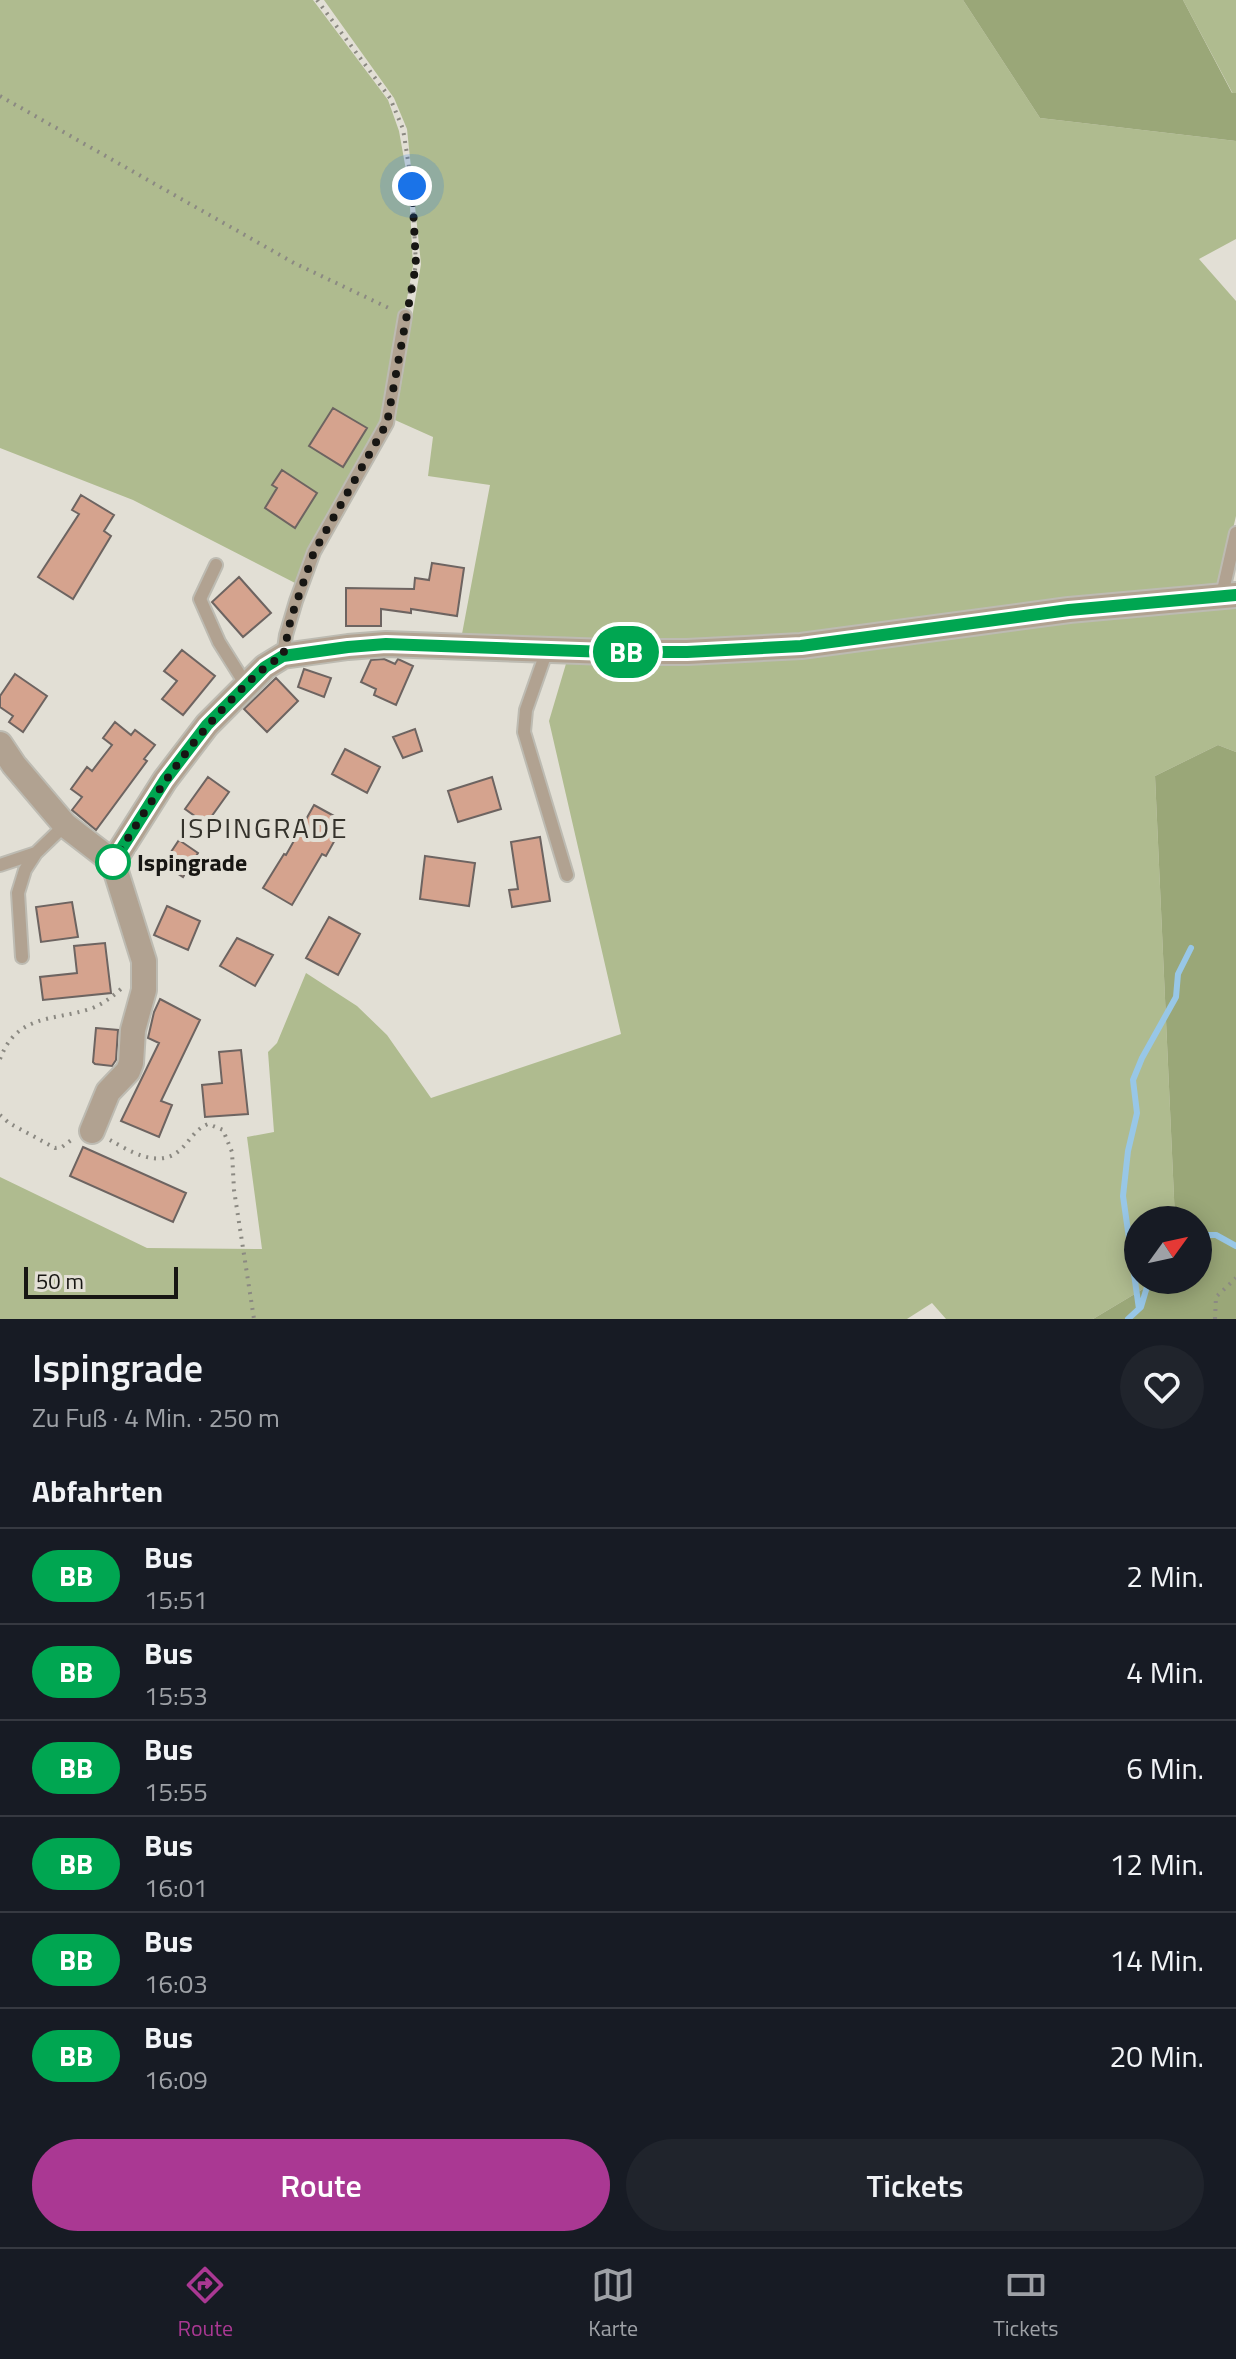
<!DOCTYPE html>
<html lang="de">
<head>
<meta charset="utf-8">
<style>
  :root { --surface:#171b24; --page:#20242c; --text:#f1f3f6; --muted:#9ea1a6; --line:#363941; --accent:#aa3893 }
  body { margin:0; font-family:"Titillium Web",sans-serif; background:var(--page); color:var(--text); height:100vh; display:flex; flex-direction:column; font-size:30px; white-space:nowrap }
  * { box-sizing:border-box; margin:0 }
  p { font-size:26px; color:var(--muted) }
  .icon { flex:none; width:44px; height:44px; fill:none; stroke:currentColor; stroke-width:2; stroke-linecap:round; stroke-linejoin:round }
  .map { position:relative; height:1319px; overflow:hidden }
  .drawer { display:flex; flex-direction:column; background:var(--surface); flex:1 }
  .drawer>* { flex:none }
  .badge { padding:0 16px; border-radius:26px; font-size:28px; line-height:52px }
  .needle { width:52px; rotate:57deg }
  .controls { position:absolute; left:1124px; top:1206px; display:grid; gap:16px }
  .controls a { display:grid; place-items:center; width:88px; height:88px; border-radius:50%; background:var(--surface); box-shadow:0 4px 20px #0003; font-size:40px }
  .scale { position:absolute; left:24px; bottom:20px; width:154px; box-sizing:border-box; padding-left:8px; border:4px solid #171613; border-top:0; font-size:22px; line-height:28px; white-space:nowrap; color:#171613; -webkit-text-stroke:6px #e2dfd5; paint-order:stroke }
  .you { position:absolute; width:40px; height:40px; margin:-20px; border:6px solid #fff; border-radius:50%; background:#1a73e8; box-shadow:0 0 0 12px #1a73e833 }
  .map>.badge { position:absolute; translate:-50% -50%; box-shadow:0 0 0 4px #fff }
  h2 { padding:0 32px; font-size:30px; line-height:72px }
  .round { display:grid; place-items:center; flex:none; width:84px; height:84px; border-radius:42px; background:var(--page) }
  .headline { display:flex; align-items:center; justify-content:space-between; height:136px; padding:0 32px }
  h1 { font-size:38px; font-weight:600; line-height:60px }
  .cta { display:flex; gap:16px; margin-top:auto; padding:16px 32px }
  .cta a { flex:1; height:92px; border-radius:48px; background:var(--accent); color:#fff; font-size:32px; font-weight:600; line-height:92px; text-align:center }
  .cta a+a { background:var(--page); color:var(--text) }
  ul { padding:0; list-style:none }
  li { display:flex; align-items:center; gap:24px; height:96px; padding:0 32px; border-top:2px solid var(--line) }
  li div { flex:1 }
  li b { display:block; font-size:30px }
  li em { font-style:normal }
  li .badge { min-width:88px; font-weight:700; text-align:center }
  .tabs { display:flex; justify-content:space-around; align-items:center; height:112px; border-top:2px solid var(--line); background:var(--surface); font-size:22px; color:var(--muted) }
  .tabs a { display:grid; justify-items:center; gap:4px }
  .tabs .active { color:var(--accent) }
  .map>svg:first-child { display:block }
  .green { fill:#afbb8f }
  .forest { fill:#9aa778 }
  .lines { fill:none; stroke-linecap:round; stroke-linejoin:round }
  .stream { stroke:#98c7e7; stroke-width:6 }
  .building { fill:#d5a38e; stroke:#6d6461; stroke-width:2 }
  .service-casing { stroke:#bdbbb2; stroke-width:16 }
  .minor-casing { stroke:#bdbbb2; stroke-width:28 }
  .path { stroke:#8b8982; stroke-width:4; stroke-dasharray:2 6; stroke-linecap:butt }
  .service { stroke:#b1a291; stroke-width:12 }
  .minor { stroke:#b1a291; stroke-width:24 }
  .line-casing { stroke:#fff; stroke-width:18 }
  .line { stroke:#00a651; stroke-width:12 }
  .walk { stroke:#171613; stroke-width:8; stroke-dasharray:0 14.4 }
  .stop-dot { fill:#fff; stroke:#00a651; stroke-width:4 }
  .labels { text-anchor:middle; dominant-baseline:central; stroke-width:8; stroke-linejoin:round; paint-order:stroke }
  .stop-label { font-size:24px; font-weight:bold; fill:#171613; stroke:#e2dfd5; text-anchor:start }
  .quarter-label { font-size:28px; letter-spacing:2px; fill:#34322b; stroke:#e2dfd5 }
</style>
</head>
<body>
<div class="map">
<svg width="1236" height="1319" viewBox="0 0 1236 1319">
  <rect width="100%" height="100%" fill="#e2dfd5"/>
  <path class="green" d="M 0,0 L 313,0 L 388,100 L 399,131 L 409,187 L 413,266 L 384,422 L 299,585 L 133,500 L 0,448 Z
    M 324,0 L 963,0 L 1040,118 L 1236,141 L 1236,239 L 1199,259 L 1236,301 L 1236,516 L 1218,592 L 801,643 L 488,644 L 462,634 L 490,485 L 428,476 L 433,437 L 395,420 L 421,264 L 407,129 L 394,98 Z
    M 1183,0 L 1236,0 L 1236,93 L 1233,94 Z
    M 1236,600 L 1236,752 L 1218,745 L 1155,776 L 1175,1220 L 1138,1220 L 1138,1280 L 1158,1280 L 1093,1319 L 946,1319 L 932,1303 L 907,1319 L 0,1319 L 0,1177 L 147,1248 L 262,1249 L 247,1137 L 274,1132 L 268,1052 L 277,1043 L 306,973 L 357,1006 L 387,1035 L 431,1098 L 621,1034 L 549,721 L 568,657 Z"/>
  <path class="forest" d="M 963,0 L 1183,0 L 1232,93 L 1236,93 L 1236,141 L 1040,118 Z
    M 1218,745 L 1236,752 L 1236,1319 L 1093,1319 L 1158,1280 L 1198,1280 L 1198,1220 L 1175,1220 L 1155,776 Z"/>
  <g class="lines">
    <path class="stream" d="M 1198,1235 L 1216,1235 L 1236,1246
      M 1139,1309 L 1123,1196 L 1128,1151 L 1137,1113 L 1133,1080 L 1142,1058 L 1176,997 L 1178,974 L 1191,948
      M 1128,1319 L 1141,1307 L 1149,1280"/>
  </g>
  <path class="building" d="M 333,408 L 367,428 L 343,467 L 309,446 Z
    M 282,470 L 317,493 L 295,528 L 265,508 L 277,488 L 272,485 Z
    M 81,495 L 114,515 L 104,531 L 111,536 L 73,599 L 38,577 L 79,514 L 72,510 Z
    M 432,563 L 464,568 L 457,616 L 411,609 L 411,613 L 381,609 L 381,626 L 346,626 L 346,588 L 414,589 L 415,578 L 429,580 Z
    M 239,577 L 271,613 L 243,637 L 212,602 Z
    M 182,650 L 215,676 L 183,715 L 162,699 L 177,681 L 164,671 Z
    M 384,659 L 395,664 L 398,659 L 413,666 L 396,705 L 374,695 L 376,689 L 361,682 L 371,660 Z
    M 304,669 L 331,678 L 324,697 L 298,687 Z
    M 15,674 L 47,696 L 23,732 L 9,722 L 13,716 L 0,707 L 0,696 Z
    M 276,678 L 298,701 L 267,732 L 244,709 Z
    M 115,722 L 131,735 L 135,730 L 155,745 L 144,759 L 147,761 L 96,830 L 72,810 L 82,797 L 71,789 L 87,767 L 92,771 L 112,745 L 103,738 Z
    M 415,729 L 422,751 L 403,758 L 393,737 Z
    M 345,749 L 380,767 L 367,793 L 332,774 Z
    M 208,777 L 229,792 L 206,824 L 185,809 Z
    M 492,777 L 501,809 L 458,822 L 448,791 Z
    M 314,805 L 345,822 L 326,856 L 322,854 L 292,905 L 263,888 L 284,854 L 286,855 Z
    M 540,837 L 550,901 L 512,907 L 509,890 L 518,889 L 511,842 Z
    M 179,840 L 198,853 L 183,877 L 163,864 Z
    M 425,856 L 475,863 L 469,906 L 420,899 Z
    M 72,902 L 78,937 L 41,942 L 36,907 Z
    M 167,906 L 200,921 L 188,950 L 154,935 Z
    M 329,917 L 360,934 L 338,975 L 306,958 Z
    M 237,938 L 273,955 L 255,986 L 220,966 Z
    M 105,943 L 111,993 L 43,1000 L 40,977 L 77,973 L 74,946 Z
    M 160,999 L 200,1020 L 161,1101 L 172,1105 L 159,1137 L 121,1121 L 159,1043 L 148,1038 L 154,1012 Z
    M 96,1028 L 118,1030 L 116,1060 L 112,1066 L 95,1064 L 93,1062 Z
    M 241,1050 L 248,1114 L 205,1117 L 202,1085 L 222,1083 L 219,1052 Z
    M 83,1147 L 186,1193 L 173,1222 L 70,1176 Z"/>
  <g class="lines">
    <g class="service-casing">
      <path id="service" d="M 216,565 L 200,599 L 219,642 L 246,685
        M 1222,595 L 1236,533
        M 547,650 L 526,710 L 524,732 L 567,875
        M 283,656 L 286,635 L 296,601 L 314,552 L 387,423 L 405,316
        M 0,865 L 36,853 L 65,825
        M 22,957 L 18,893 L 25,870 L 36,853"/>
    </g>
    <g class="minor-casing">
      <path id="minor" d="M 0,744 L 14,765 L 65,825 L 113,862 L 144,961 L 144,990 L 133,1030 L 131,1063 L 128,1071 L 108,1092 L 92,1131
        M 113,862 L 165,780 L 207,725 L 265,667 L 283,656 L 348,647 L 386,644 L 608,652 L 687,652 L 801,646 L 1069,610 L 1236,595"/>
    </g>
    <path class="path" d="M 317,0 L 390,98 L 403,129 L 412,186 L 416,265 L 408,301
      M 0,96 L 294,263 L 393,310
      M 0,1059 C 17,1014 52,1021 90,1009 C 103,1004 112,997 122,988
      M 0,1115 L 9,1123 L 55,1148 L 62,1147 L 74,1138
      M 110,1140 C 131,1152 159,1169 180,1150 C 190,1141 195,1129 208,1124 L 223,1130 L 232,1152 L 234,1190 L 254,1319
      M 1215,1319 L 1216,1297 L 1236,1278"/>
    <use href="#service" class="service"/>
    <use href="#minor" class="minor"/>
  </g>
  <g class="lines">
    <g class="line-casing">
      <path id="line" d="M 113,862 L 165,780 L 207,725 L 265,667 L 283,656 L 348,647 L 386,644 L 608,652 L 687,652 L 801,646 L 1069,610 L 1236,595"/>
    </g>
    <use href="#line" class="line"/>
    <path class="walk" d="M 113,862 C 149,804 187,744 236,695 C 250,680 265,665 283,656 L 291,618 L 314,552 L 387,423 L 416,265 L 412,186"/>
  </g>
  <circle class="stop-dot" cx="113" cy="862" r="16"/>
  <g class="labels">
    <g class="stop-label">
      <text x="137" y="862">Ispingrade</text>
    </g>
    <g class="quarter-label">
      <text x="264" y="827">ISPINGRADE</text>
    </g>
  </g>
</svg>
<div class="controls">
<a><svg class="needle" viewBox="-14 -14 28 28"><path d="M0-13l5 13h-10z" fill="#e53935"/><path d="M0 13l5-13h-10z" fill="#9ea1a6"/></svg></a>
</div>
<div class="scale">50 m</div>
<div class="you" style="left:412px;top:186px"></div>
<b class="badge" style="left:626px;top:652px;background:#00a651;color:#fff">BB</b>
</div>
<section class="drawer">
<div class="headline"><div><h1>Ispingrade</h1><p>Zu Fuß · 4 Min. · 250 m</p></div><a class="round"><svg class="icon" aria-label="heart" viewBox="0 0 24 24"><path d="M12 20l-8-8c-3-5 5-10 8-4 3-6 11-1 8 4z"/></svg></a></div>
<h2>Abfahrten</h2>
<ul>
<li><span class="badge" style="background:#00a651;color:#fff">BB</span><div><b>Bus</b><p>15:51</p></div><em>2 Min.</em></li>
<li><span class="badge" style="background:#00a651;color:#fff">BB</span><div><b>Bus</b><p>15:53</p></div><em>4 Min.</em></li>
<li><span class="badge" style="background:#00a651;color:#fff">BB</span><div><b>Bus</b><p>15:55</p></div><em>6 Min.</em></li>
<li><span class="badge" style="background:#00a651;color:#fff">BB</span><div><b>Bus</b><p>16:01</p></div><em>12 Min.</em></li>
<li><span class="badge" style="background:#00a651;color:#fff">BB</span><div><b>Bus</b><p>16:03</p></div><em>14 Min.</em></li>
<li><span class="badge" style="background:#00a651;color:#fff">BB</span><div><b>Bus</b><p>16:09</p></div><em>20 Min.</em></li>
</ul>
<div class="cta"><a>Route</a><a>Tickets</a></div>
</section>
<nav class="tabs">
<a class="active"><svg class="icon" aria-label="directions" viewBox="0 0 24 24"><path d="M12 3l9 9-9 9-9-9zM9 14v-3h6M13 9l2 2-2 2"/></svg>Route</a>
<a><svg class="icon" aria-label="map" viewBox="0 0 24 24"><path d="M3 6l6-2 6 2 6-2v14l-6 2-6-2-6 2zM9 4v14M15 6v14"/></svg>Karte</a>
<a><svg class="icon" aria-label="tickets" viewBox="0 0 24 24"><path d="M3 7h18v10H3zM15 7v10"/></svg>Tickets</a>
</nav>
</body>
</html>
